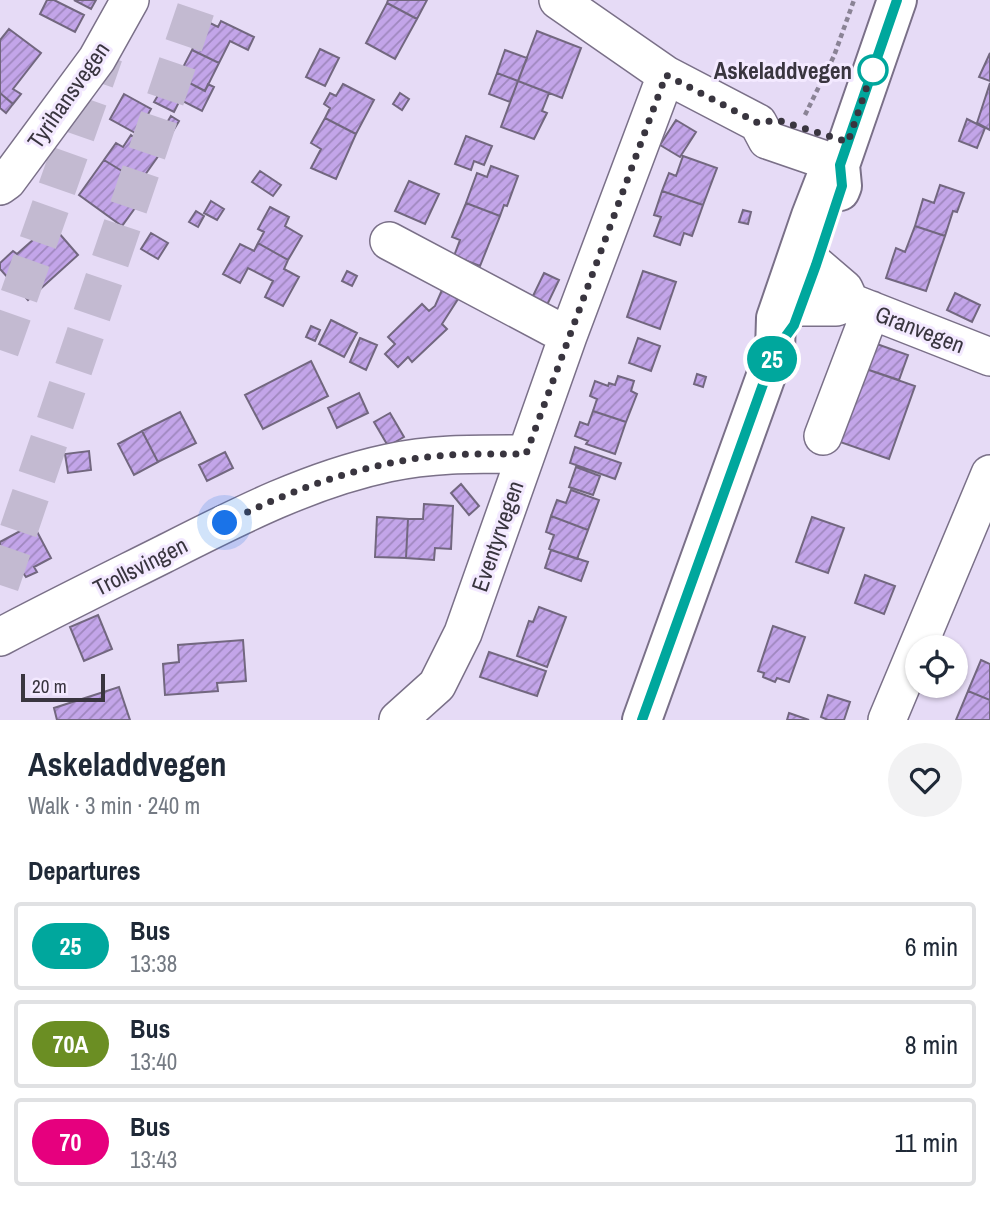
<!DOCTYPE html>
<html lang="en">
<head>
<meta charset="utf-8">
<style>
  :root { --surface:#fff; --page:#f2f2f3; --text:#1f2937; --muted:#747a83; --line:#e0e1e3 }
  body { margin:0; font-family:"Archivo Narrow",sans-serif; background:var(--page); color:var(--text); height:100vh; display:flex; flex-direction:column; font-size:26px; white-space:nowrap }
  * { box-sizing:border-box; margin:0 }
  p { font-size:23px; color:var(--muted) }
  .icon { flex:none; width:38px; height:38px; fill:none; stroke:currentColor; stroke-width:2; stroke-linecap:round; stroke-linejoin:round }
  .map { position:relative; height:720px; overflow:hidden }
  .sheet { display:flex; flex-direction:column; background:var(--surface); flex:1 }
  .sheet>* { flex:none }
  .badge { padding:0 14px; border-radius:23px; font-size:24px; line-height:46px }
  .fabs { position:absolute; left:905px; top:635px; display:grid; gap:14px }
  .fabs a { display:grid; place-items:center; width:63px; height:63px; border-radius:50%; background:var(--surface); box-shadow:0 2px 5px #0004; font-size:35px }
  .scale { position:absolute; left:21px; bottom:18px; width:84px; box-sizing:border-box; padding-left:7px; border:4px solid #39353f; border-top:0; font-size:19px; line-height:24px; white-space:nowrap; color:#39353f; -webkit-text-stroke:5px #f3e9ff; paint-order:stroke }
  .you { position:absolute; width:35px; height:35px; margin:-18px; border:5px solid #fff; border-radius:50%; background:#1a73e8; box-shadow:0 0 0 10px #1a73e833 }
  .map>.badge { position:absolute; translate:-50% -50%; box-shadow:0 0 0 4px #fff }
  h2 { padding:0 28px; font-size:26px; line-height:63px }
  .round { display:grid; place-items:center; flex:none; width:74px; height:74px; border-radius:37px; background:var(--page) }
  .headline { display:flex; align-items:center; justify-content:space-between; height:119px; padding:0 28px }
  h1 { font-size:33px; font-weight:700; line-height:52px }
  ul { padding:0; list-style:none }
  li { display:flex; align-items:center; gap:21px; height:88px; margin:0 14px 10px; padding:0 14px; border:4px solid var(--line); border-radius:7px }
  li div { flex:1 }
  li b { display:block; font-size:26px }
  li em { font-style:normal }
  li .badge { min-width:77px; font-weight:700; text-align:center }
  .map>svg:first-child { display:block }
  .building { fill:url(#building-hatch); stroke:#72677f; stroke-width:2 }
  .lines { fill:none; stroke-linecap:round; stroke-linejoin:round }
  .highway-tunnel { stroke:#c3bad1; stroke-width:38; stroke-dasharray:38 19; stroke-linecap:butt }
  .minor-casing { stroke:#7a7088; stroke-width:40 }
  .major-casing { stroke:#7a7088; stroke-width:42 }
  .path { stroke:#8a8395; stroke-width:4.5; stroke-dasharray:5 3.5; stroke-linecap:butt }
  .minor { stroke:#fff; stroke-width:37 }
  .major { stroke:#fff; stroke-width:38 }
  .line-casing { stroke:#fff; stroke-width:16 }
  .line { stroke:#00a79d; stroke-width:10 }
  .walk { stroke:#39353f; stroke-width:7; stroke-dasharray:0 12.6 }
  .stop-dot { fill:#fff; stroke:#00a79d; stroke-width:3.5 }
  .labels { text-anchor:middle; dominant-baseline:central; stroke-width:6; stroke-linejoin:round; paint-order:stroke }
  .stop-label { font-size:23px; font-weight:bold; fill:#39353f; stroke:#f3e9ff; text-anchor:end }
  .street-label { font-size:23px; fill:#39353f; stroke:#f3e9ff }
</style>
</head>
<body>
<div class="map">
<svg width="990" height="720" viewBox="0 0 990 720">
  <defs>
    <pattern id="building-hatch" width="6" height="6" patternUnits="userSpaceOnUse" patternTransform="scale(1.75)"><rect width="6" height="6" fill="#c3a5e9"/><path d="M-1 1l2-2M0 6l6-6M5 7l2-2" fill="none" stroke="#9f87be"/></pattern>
  </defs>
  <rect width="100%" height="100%" fill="#e6dbf6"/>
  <path class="building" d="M 47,0 L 54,0 L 84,15 L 75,32 L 40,14 Z
    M 74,0 L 96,0 L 91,9 Z
    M 388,0 L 427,0 L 417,19 L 387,3 Z
    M 387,3 L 417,19 L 395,59 L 366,43 Z
    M 206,21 L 218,27 L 221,21 L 254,37 L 248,50 L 230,41 L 219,63 L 192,50 Z
    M 9,29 L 41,53 L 13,89 L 21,94 L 13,104 L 0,93 L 0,40 Z
    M 537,31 L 581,48 L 562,98 L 518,81 Z
    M 320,49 L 339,58 L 325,86 L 306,77 Z
    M 192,50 L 219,63 L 205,91 L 178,77 Z
    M 505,50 L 527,58 L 518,81 L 497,73 Z
    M 990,53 L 990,81 L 979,77 Z
    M 497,73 L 518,81 L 510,102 L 489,94 Z
    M 180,78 L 205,91 L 208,84 L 214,87 L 202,111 L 171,95 Z
    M 518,81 L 549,93 L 542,111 L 547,113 L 534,139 L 501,127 Z
    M 990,83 L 990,130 L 977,123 Z
    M 343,84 L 374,100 L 356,134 L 325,118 L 330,108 L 324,104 L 330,93 L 336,96 Z
    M 160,92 L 179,102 L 174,112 L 154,102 Z
    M 0,93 L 13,104 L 6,113 L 0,108 Z
    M 400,93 L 409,99 L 402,110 L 393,104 Z
    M 124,94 L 151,109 L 137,134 L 110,119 Z
    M 171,116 L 179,121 L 173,131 L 165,126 Z
    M 325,118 L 356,134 L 336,179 L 311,168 L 321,149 L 311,143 Z
    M 967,119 L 985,128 L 977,148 L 959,141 Z
    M 676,120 L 696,132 L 680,157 L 660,145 Z
    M 131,135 L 159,155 L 140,182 L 104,160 L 116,143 L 123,147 Z
    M 466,136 L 492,146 L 484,165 L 474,161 L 471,170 L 455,164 Z
    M 683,156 L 717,168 L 703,205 L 662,191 L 669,173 L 676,176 Z
    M 104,160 L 140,182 L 126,202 L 135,208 L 122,226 L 79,195 Z
    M 491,166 L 518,176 L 507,206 L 504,205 L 500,216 L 466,203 L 477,173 L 487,177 Z
    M 260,171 L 281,185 L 273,196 L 252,182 Z
    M 409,181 L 439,194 L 425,224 L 395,211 Z
    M 940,185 L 964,193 L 957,212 L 953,211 L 945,236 L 915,226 L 923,199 L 934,203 Z
    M 662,191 L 703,205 L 692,236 L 684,233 L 680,245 L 654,236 L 661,217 L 654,215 Z
    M 211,201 L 224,209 L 217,220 L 204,213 Z
    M 466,203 L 500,216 L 480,266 L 454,256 L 460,240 L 452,237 Z
    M 270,207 L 289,217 L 285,226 L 302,236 L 288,260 L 258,243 L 264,232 L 258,229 Z
    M 743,210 L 751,212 L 748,224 L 739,222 Z
    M 196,211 L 204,216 L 198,227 L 189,222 Z
    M 51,224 L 78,255 L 28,300 L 0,269 L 0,263 L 13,251 L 17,254 Z
    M 915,226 L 945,236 L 926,291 L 886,278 L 896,248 L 905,252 Z
    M 151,233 L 168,243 L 158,259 L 141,249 Z
    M 258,243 L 288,260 L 284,269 L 299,277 L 283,306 L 265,297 L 273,281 L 248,268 L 240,283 L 223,274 L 240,244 L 254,251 Z
    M 347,271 L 357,276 L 352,286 L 342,281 Z
    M 643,271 L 676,282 L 660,329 L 627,317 Z
    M 544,273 L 559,280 L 547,305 L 532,298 Z
    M 442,290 L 458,299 L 442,324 L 447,329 L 412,362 L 408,357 L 398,367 L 385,354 L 395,344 L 388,337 L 422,304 L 429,311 L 435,306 Z
    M 955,293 L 980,305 L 972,322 L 947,310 Z
    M 331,320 L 357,333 L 344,357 L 319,344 Z
    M 311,326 L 320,330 L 315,341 L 306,337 Z
    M 360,338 L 377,345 L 366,370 L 350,362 Z
    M 638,338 L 660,346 L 651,371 L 629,363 Z
    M 874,343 L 908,355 L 899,380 L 866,369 Z
    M 311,361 L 328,396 L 263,429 L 245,395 Z
    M 866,369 L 915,386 L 889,459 L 840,442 Z
    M 697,374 L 706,377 L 703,387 L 694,384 Z
    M 618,376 L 634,381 L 631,391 L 637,394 L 626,422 L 593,411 L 597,399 L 590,396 L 595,381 L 608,386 L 609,383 L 615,385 Z
    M 359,393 L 368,413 L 337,428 L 328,408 Z
    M 593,411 L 626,422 L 615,454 L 586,444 L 588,441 L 575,436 L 580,422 L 588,425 Z
    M 180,412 L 196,443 L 158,462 L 142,431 Z
    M 390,413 L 404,437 L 388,446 L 374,422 Z
    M 142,431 L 158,462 L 134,475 L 118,444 Z
    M 575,447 L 621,463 L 615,479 L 570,463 Z
    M 89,451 L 91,470 L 68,473 L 65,454 Z
    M 225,452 L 233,468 L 207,481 L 199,465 Z
    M 576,467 L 600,476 L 593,495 L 569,487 Z
    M 461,484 L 479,506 L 469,515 L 451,493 Z
    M 571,490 L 599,500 L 588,530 L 551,516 L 557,500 L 566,503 Z
    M 424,504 L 453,506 L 451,549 L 435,548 L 434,560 L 406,558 L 408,519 L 423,519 Z
    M 551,516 L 588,530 L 577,559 L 549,549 L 554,535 L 546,532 Z
    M 377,517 L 408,519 L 406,558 L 375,557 Z
    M 812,517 L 844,528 L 828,573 L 796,562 Z
    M 33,524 L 51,558 L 34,567 L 37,572 L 26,577 L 23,573 L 7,581 L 0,567 L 0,542 Z
    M 551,550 L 588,562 L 581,581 L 545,568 Z
    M 865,575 L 895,586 L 884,614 L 855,603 Z
    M 539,607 L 566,617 L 547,667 L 517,656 L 529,621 L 533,622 Z
    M 98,615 L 112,649 L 84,661 L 70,627 Z
    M 773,626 L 805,637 L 789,682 L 777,678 L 775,682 L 763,677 L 764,673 L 758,671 Z
    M 243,640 L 246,681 L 217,683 L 218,691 L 165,695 L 163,664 L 179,662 L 178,645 Z
    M 489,652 L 546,671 L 537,696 L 480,677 Z
    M 981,660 L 990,664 L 990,700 L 968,691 Z
    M 119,687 L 130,720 L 57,720 L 54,708 Z
    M 968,691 L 990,700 L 990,720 L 956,720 Z
    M 828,695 L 850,702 L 844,720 L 828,720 L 821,717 Z
    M 789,713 L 809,720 L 787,720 Z"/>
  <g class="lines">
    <path class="highway-tunnel" d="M 0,350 L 104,55
      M 0,585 L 199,0"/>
    <g class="minor-casing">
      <path id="minor" d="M 558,0 L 666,75 L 758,123 L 767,140 L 840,165
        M 0,186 L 7,181 L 97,59 L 130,0
        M 389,241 L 568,336
        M 816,265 L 844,289 L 850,302 L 990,357
        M 801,307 L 836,307 L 850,302
        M 823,436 L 871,310
        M 0,637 C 53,609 108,582 162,555 C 235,518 308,480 388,463 C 434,453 480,454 526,454
        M 398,720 L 437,685 L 463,633 L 568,336 L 666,75
        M 887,720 L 990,474"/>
    </g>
    <g class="major-casing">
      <path id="major" d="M 840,191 L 842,186 L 840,165 L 897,0
        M 642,720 L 775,351 L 776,318 L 811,216 L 825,180 L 840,165"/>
    </g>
    <path class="path" d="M 805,115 L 834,56 L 854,0"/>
    <use href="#minor" class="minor"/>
    <use href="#major" class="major"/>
  </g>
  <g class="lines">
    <g class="line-casing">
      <path id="line" d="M 642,720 L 775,351 L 794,325 L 816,265 L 842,186 L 840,165 L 897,0"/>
    </g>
    <use href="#line" class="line"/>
    <path class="walk" d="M 225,523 C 286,492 352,468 419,458 C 454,453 491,454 526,454 L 666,75 L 758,123 L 777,120 L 848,142 L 874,66 L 873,70"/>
  </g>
  <circle class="stop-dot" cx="873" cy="70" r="14"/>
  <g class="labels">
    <g class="stop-label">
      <text x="852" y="70">Askeladdvegen</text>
    </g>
    <g class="street-label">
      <text transform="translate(68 95) rotate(-55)">Tyrihansvegen</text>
      <text transform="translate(920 329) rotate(21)">Granvegen</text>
      <text transform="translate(497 536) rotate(-71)">Eventyrvegen</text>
      <text transform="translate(140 566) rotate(-27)">Trollsvingen</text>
    </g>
  </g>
</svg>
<div class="fabs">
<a><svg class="icon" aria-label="locate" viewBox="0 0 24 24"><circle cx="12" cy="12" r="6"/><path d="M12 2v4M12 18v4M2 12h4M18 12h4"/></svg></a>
</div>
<div class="scale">20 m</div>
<div class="you" style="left:225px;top:523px"></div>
<b class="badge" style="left:772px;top:359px;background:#00a79d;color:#fff">25</b>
</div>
<section class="sheet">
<div class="headline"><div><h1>Askeladdvegen</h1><p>Walk · 3 min · 240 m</p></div><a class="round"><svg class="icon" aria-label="heart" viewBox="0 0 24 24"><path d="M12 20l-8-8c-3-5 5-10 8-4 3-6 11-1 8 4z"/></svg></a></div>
<h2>Departures</h2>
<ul>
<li><span class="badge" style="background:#00a79d;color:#fff">25</span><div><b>Bus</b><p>13:38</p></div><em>6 min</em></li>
<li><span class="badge" style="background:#6b8e23;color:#fff">70A</span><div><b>Bus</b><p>13:40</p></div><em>8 min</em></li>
<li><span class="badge" style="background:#e6007e;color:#fff">70</span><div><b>Bus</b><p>13:43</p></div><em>11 min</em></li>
</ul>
</section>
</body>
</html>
